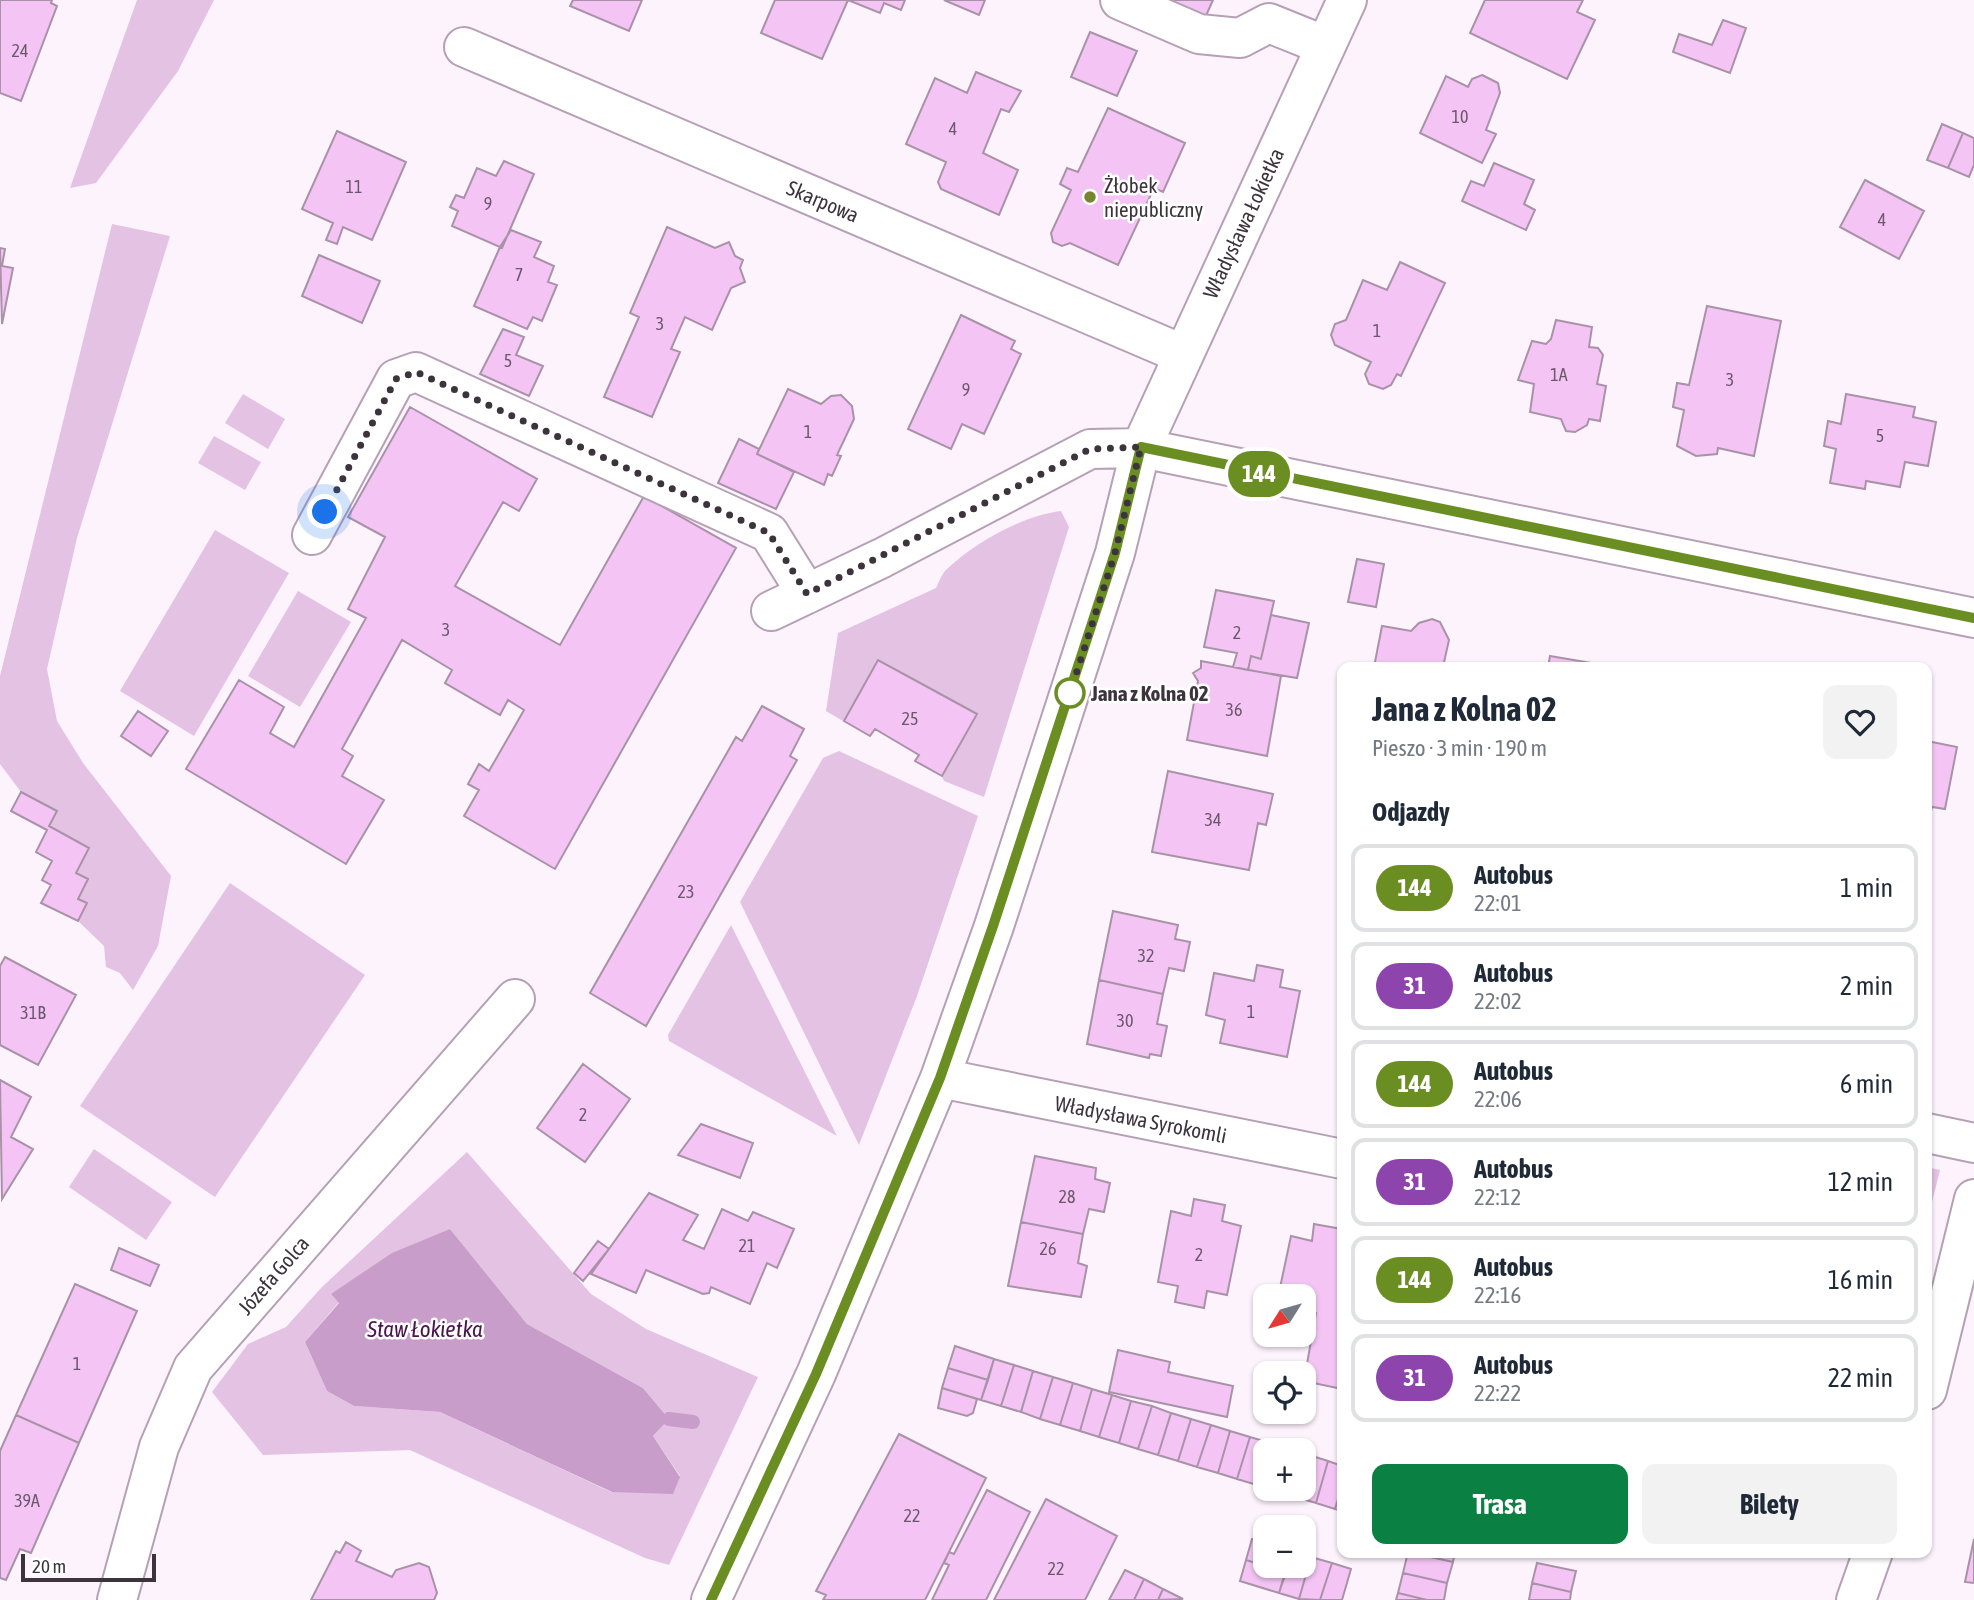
<!DOCTYPE html>
<html lang="pl">
<head>
<meta charset="utf-8">
<style>
  :root { --surface:#fff; --page:#f2f2f3; --text:#1f2937; --muted:#747a83; --line:#e0e1e3; --accent:#0b8043 }
  body { margin:0; font-family:"Asap Condensed",sans-serif; background:var(--page); color:var(--text); height:100vh; display:flex; flex-direction:column; font-size:26px; white-space:nowrap }
  * { box-sizing:border-box; margin:0 }
  p { font-size:23px; color:var(--muted) }
  .icon { flex:none; width:38px; height:38px; fill:none; stroke:currentColor; stroke-width:2; stroke-linecap:round; stroke-linejoin:round }
  .map { position:relative; flex:1; overflow:hidden }
  .drawer { position:absolute; left:1337px; top:662px; width:595px; height:896px; display:flex; flex-direction:column; background:var(--surface); border-radius:14px; box-shadow:0 2px 5px #0004 }
  .drawer>* { flex:none }
  .badge { padding:0 14px; border-radius:23px; font-size:24px; line-height:46px }
  .needle { width:46px; rotate:233deg }
  .fabs { position:absolute; left:1253px; top:1284px; display:grid; gap:14px }
  .fabs a { display:grid; place-items:center; width:63px; height:63px; border-radius:14px; background:var(--surface); box-shadow:0 2px 5px #0004; font-size:35px }
  .scale { position:absolute; left:21px; bottom:18px; width:135px; box-sizing:border-box; padding-left:7px; border:4px solid #3d333d; border-top:0; font-size:19px; line-height:24px; white-space:nowrap; color:#3d333d; -webkit-text-stroke:5px #fff; paint-order:stroke }
  .you { position:absolute; width:35px; height:35px; margin:-18px; border:5px solid #fff; border-radius:50%; background:#1a73e8; box-shadow:0 0 0 10px #1a73e833 }
  .map>.badge { position:absolute; translate:-50% -50%; box-shadow:0 0 0 4px #fff }
  h2 { padding:0 35px; font-size:26px; line-height:63px }
  .round { display:grid; place-items:center; flex:none; width:74px; height:74px; border-radius:14px; background:var(--page) }
  .headline { display:flex; align-items:center; justify-content:space-between; height:119px; padding:0 35px }
  h1 { font-size:33px; font-weight:700; line-height:52px }
  .cta { display:flex; gap:14px; margin-top:auto; padding:14px 35px }
  .cta a { flex:1; height:80px; border-radius:14px; background:var(--accent); color:#fff; font-size:28px; font-weight:700; line-height:80px; text-align:center }
  .cta a+a { background:var(--page); color:var(--text) }
  ul { padding:0; list-style:none }
  li { display:flex; align-items:center; gap:21px; height:88px; margin:0 14px 10px; padding:0 21px; border:4px solid var(--line); border-radius:14px }
  li div { flex:1 }
  li b { display:block; font-size:26px }
  li em { font-style:normal }
  li .badge { min-width:77px; font-weight:700; text-align:center }
  .map>svg:first-child { display:block }
  .green { fill:#e3c2e3; fill-rule:evenodd }
  .water { fill:#c99dc9 }
  .lines { fill:none; stroke-linecap:round; stroke-linejoin:round }
  .stream { stroke:#c99dc9; stroke-width:14 }
  .building { fill:#f4c5f4; stroke:#a992a8; stroke-width:2 }
  .minor-casing { stroke:#b6a0b6; stroke-width:42 }
  .minor { stroke:#fff; stroke-width:38 }
  .line-casing { stroke:#fff; stroke-width:16 }
  .line { stroke:#6b8e23; stroke-width:10 }
  .walk { stroke:#3d333d; stroke-width:7; stroke-dasharray:0 12.6 }
  .poi-dot { fill:#798431; stroke:#fff; stroke-width:2.5 }
  .stop-dot { fill:#fff; stroke:#6b8e23; stroke-width:3.5 }
  .labels { text-anchor:middle; dominant-baseline:central; stroke-width:5; stroke-linejoin:round; paint-order:stroke }
  .number-label { font-size:18px; fill:#6b586b }
  .poi-label { font-size:21px; fill:#3d333d; stroke:#fff; text-anchor:start }
  .street-label { font-size:21px; fill:#3d333d; stroke:#fff }
  .stop-label { font-size:21px; font-weight:bold; fill:#3d333d; stroke:#fff; text-anchor:start }
  .water-label { font-size:23px; font-style:italic; fill:#49134b; stroke:#fff }
</style>
</head>
<body>
<div class="map">
<svg width="1974" height="1600" viewBox="0 0 1974 1600">
  <rect width="100%" height="100%" fill="#fdf3fd"/>
  <path class="green" d="M 137,0 L 214,0 L 178,71 L 96,183 L 70,188 Z
    M 112,224 L 170,236 L 77,538 L 47,669 L 57,721 L 83,763 L 171,876 L 158,946 L 133,990 L 120,973 L 106,967 L 104,946 L 78,921 L 87,904 L 78,899 L 88,879 L 76,873 L 89,848 L 49,826 L 57,811 L 21,792 L 0,764 L 0,676 Z
    M 243,394 L 285,419 L 268,449 L 225,423 Z
    M 214,436 L 261,462 L 245,490 L 198,463 Z
    M 1061,511 L 1069,527 L 984,797 L 944,781 L 942,777 L 977,714 L 879,659 L 843,721 L 826,711 L 838,633 L 936,588 C 939,582 942,573 947,569 C 976,542 1022,516 1061,511 Z
    M 215,530 L 289,573 L 194,736 L 120,691 Z
    M 298,591 L 351,622 L 300,707 L 248,676 Z
    M 839,751 L 978,816 L 917,996 L 859,1145 L 740,902 L 823,758 Z
    M 230,883 L 365,975 L 215,1197 L 80,1106 Z
    M 731,925 L 837,1136 L 669,1041 L 668,1035 Z
    M 94,1149 L 172,1202 L 146,1240 L 69,1187 Z
    M 467,1152 L 591,1294 L 646,1329 L 758,1377 L 669,1565 L 645,1558 L 410,1450 L 263,1455 L 212,1392 L 248,1344 L 286,1327 L 322,1287 ZM 450,1229 L 527,1324 L 643,1388 L 669,1419 L 653,1436 L 680,1476 L 611,1492 L 440,1412 L 354,1406 L 327,1391 L 305,1342 L 339,1302 L 331,1294 Z
    M 1927,1167 L 1940,1170 L 1927,1222 Z"/>
  <path class="water" d="M 450,1229 L 527,1324 L 643,1388 L 669,1419 L 653,1436 L 680,1477 L 673,1494 L 612,1492 L 440,1412 L 354,1406 L 327,1391 L 305,1342 L 339,1303 L 331,1294 L 392,1253 Z"/>
  <g class="lines">
    <path class="stream" d="M 669,1419 L 693,1422"/>
  </g>
  <path class="building" d="M 0,0 L 52,0 L 51,3 L 57,6 L 21,101 L 0,93 Z
    M 573,0 L 642,0 L 629,31 L 570,6 Z
    M 775,0 L 905,0 L 901,10 L 884,3 L 880,13 L 848,0 L 822,59 L 761,33 Z
    M 944,0 L 985,0 L 979,15 Z
    M 1162,0 L 1213,0 L 1205,18 Z
    M 1485,0 L 1583,0 L 1577,12 L 1595,20 L 1567,79 L 1470,33 Z
    M 1723,20 L 1746,28 L 1730,73 L 1673,52 L 1679,34 L 1712,45 Z
    M 1090,32 L 1137,51 L 1117,96 L 1071,77 Z
    M 976,72 L 1021,91 L 1009,112 L 1001,109 L 983,153 L 1018,170 L 999,215 L 941,189 L 938,182 L 946,162 L 906,144 L 935,78 L 967,93 Z
    M 1482,75 L 1498,83 L 1500,93 L 1486,130 L 1496,134 L 1482,163 L 1420,133 L 1446,76 L 1468,87 L 1472,79 Z
    M 1108,108 L 1185,143 L 1163,192 L 1154,188 L 1118,265 L 1070,243 L 1062,246 L 1053,242 L 1051,233 L 1071,190 L 1060,184 L 1067,168 L 1078,172 Z
    M 1942,124 L 1963,133 L 1948,168 L 1927,160 Z
    M 337,131 L 406,162 L 372,240 L 343,227 L 337,244 L 326,240 L 333,223 L 302,209 Z
    M 1963,133 L 1974,138 L 1974,165 L 1969,177 L 1948,168 Z
    M 504,161 L 534,174 L 502,248 L 452,226 L 458,211 L 450,207 L 456,195 L 464,198 L 477,168 L 496,176 Z
    M 1494,163 L 1534,180 L 1524,204 L 1535,210 L 1526,230 L 1462,201 L 1471,181 L 1484,186 Z
    M 1865,180 L 1924,211 L 1899,259 L 1840,227 Z
    M 667,227 L 715,248 L 729,242 L 735,256 L 743,260 L 740,268 L 745,282 L 731,288 L 712,330 L 685,317 L 671,349 L 680,352 L 652,417 L 604,397 L 639,317 L 630,313 Z
    M 511,230 L 541,242 L 534,257 L 554,266 L 548,282 L 557,285 L 542,321 L 533,317 L 527,329 L 474,306 L 500,247 Z
    M 0,248 L 5,249 L 2,266 L 13,268 L 2,324 Z
    M 319,255 L 380,281 L 362,323 L 302,296 Z
    M 1400,262 L 1445,283 L 1401,376 L 1397,374 L 1391,385 L 1383,389 L 1369,384 L 1365,374 L 1371,362 L 1335,345 L 1331,335 L 1335,324 L 1346,320 L 1363,280 L 1387,290 Z
    M 1707,306 L 1781,321 L 1754,456 L 1718,448 L 1717,454 L 1696,456 L 1677,446 L 1684,410 L 1673,407 L 1677,383 L 1689,385 Z
    M 961,315 L 1015,341 L 1011,349 L 1021,354 L 984,434 L 962,424 L 951,449 L 908,429 Z
    M 1556,320 L 1592,327 L 1589,347 L 1598,348 L 1603,355 L 1597,384 L 1606,386 L 1600,421 L 1589,419 L 1587,425 L 1575,432 L 1566,431 L 1561,419 L 1530,412 L 1534,384 L 1518,380 L 1532,341 L 1546,344 L 1551,339 Z
    M 503,329 L 524,337 L 516,355 L 543,366 L 529,396 L 480,374 Z
    M 788,389 L 821,404 L 831,396 L 841,395 L 852,406 L 854,419 L 837,455 L 841,456 L 832,476 L 828,474 L 824,485 L 757,454 Z
    M 1846,394 L 1915,407 L 1913,417 L 1936,422 L 1928,466 L 1905,462 L 1900,487 L 1866,481 L 1865,489 L 1830,483 L 1836,449 L 1824,446 L 1828,421 L 1841,424 Z
    M 410,407 L 537,479 L 519,511 L 503,502 L 455,586 L 560,645 L 644,496 L 736,548 L 555,869 L 464,816 L 479,790 L 468,784 L 479,764 L 489,771 L 524,710 L 508,700 L 500,715 L 445,683 L 452,670 L 402,640 L 342,749 L 353,756 L 342,776 L 384,800 L 346,864 L 186,769 L 239,680 L 284,707 L 270,733 L 294,747 L 366,618 L 348,609 L 385,537 L 348,517 Z
    M 739,439 L 759,449 L 757,454 L 794,472 L 776,509 L 718,483 Z
    M 1357,559 L 1384,564 L 1376,607 L 1348,602 Z
    M 1216,590 L 1274,601 L 1261,659 L 1251,656 L 1248,670 L 1233,667 L 1237,653 L 1204,647 Z
    M 1271,615 L 1309,623 L 1297,678 L 1248,670 L 1251,656 L 1261,659 Z
    M 1432,619 L 1440,622 L 1449,640 L 1443,667 L 1374,667 L 1382,626 L 1411,631 L 1419,623 Z
    M 1550,656 L 1615,667 L 1548,667 Z
    M 878,660 L 977,714 L 942,776 L 915,761 L 919,755 L 875,729 L 870,736 L 844,721 Z
    M 1201,661 L 1281,676 L 1267,756 L 1187,740 L 1198,681 L 1193,673 L 1201,668 Z
    M 762,706 L 804,729 L 790,756 L 797,760 L 646,1026 L 590,993 L 736,737 L 742,741 Z
    M 138,711 L 168,731 L 151,756 L 121,736 Z
    M 1927,741 L 1957,747 L 1945,809 L 1932,807 L 1927,827 Z
    M 1168,771 L 1273,794 L 1266,825 L 1258,823 L 1249,870 L 1152,852 Z
    M 21,792 L 57,811 L 49,826 L 89,848 L 76,873 L 88,879 L 78,899 L 87,903 L 78,921 L 41,903 L 51,885 L 42,880 L 52,861 L 36,852 L 47,830 L 11,811 Z
    M 1113,911 L 1178,925 L 1175,939 L 1190,942 L 1184,971 L 1169,968 L 1163,994 L 1099,980 Z
    M 5,957 L 76,995 L 38,1065 L 0,1045 L 0,966 Z
    M 1257,965 L 1283,970 L 1280,987 L 1300,991 L 1287,1057 L 1220,1043 L 1225,1020 L 1206,1015 L 1214,973 L 1254,981 Z
    M 1099,980 L 1163,994 L 1157,1024 L 1167,1026 L 1161,1056 L 1150,1054 L 1149,1058 L 1087,1044 Z
    M 583,1064 L 630,1099 L 585,1162 L 537,1128 Z
    M 0,1080 L 31,1097 L 11,1137 L 33,1149 L 2,1199 Z
    M 701,1124 L 753,1143 L 740,1178 L 678,1155 Z
    M 1035,1156 L 1096,1168 L 1095,1179 L 1110,1183 L 1104,1212 L 1089,1209 L 1083,1234 L 1021,1222 Z
    M 649,1193 L 698,1215 L 683,1240 L 704,1249 L 722,1209 L 748,1221 L 753,1212 L 794,1229 L 777,1268 L 767,1263 L 750,1304 L 711,1287 L 709,1293 L 703,1294 L 646,1270 L 636,1293 L 591,1274 Z
    M 1194,1199 L 1225,1205 L 1222,1221 L 1241,1226 L 1227,1295 L 1207,1291 L 1204,1308 L 1175,1302 L 1178,1286 L 1158,1282 L 1171,1211 L 1191,1216 Z
    M 1021,1222 L 1083,1234 L 1078,1263 L 1087,1266 L 1081,1297 L 1008,1286 Z
    M 1314,1224 L 1342,1229 L 1339,1245 L 1342,1246 L 1342,1389 L 1304,1381 L 1316,1313 L 1304,1310 L 1304,1297 L 1278,1297 L 1291,1236 L 1312,1241 Z
    M 598,1241 L 609,1249 L 583,1281 L 574,1273 Z
    M 119,1248 L 159,1265 L 150,1286 L 111,1270 Z
    M 75,1284 L 137,1311 L 79,1443 L 16,1415 Z
    M 955,1346 L 994,1359 L 988,1380 L 948,1368 Z
    M 1118,1350 L 1170,1362 L 1168,1372 L 1233,1386 L 1227,1417 L 1109,1392 Z
    M 994,1359 L 1014,1365 L 1001,1406 L 981,1400 Z
    M 1014,1365 L 1033,1371 L 1021,1412 L 1001,1406 Z
    M 948,1368 L 988,1380 L 981,1400 L 942,1388 Z
    M 1033,1371 L 1053,1377 L 1040,1419 L 1021,1412 Z
    M 1053,1377 L 1073,1383 L 1060,1425 L 1040,1419 Z
    M 1073,1383 L 1092,1389 L 1080,1431 L 1060,1425 Z
    M 942,1388 L 977,1399 L 973,1413 L 967,1416 L 938,1408 Z
    M 1092,1389 L 1112,1395 L 1099,1437 L 1080,1431 Z
    M 1112,1395 L 1131,1401 L 1119,1443 L 1099,1437 Z
    M 1131,1401 L 1152,1406 L 1138,1449 L 1119,1443 Z
    M 1152,1406 L 1171,1413 L 1158,1455 L 1138,1449 Z
    M 1171,1413 L 1191,1419 L 1178,1461 L 1158,1455 Z
    M 16,1415 L 79,1443 L 31,1553 L 20,1549 L 6,1580 L 0,1578 L 0,1451 Z
    M 1191,1419 L 1211,1425 L 1197,1467 L 1178,1461 Z
    M 1211,1425 L 1230,1431 L 1218,1473 L 1197,1467 Z
    M 1230,1431 L 1250,1437 L 1237,1479 L 1218,1473 Z
    M 899,1434 L 986,1478 L 925,1600 L 823,1600 L 826,1595 L 816,1591 Z
    M 1250,1437 L 1270,1443 L 1257,1485 L 1237,1479 Z
    M 1270,1443 L 1289,1449 L 1289,1451 L 1267,1451 Z
    M 1309,1455 L 1328,1461 L 1316,1503 L 1296,1497 L 1299,1489 L 1304,1489 L 1304,1472 Z
    M 1265,1457 L 1265,1488 L 1257,1485 Z
    M 1328,1461 L 1342,1466 L 1342,1486 L 1335,1509 L 1316,1503 Z
    M 1342,1486 L 1342,1511 L 1335,1509 Z
    M 1277,1489 L 1299,1489 L 1296,1497 Z
    M 987,1490 L 1030,1512 L 986,1600 L 932,1600 L 949,1565 L 944,1563 L 949,1552 L 954,1554 Z
    M 1046,1499 L 1117,1536 L 1085,1600 L 994,1600 Z
    M 1252,1539 L 1265,1543 L 1265,1566 L 1246,1560 Z
    M 1974,1539 L 1974,1583 L 1965,1582 Z
    M 346,1542 L 361,1551 L 356,1561 L 392,1577 L 396,1570 L 419,1563 L 429,1567 L 437,1593 L 434,1600 L 311,1600 L 336,1551 L 340,1553 Z
    M 1408,1552 L 1453,1562 L 1447,1583 L 1403,1573 Z
    M 1409,1552 L 1455,1552 L 1453,1562 Z
    M 1304,1555 L 1311,1557 L 1299,1599 L 1279,1593 L 1287,1566 L 1304,1566 Z
    M 1311,1557 L 1332,1563 L 1320,1600 L 1299,1599 Z
    M 1246,1560 L 1286,1572 L 1279,1593 L 1240,1581 Z
    M 1332,1563 L 1351,1569 L 1342,1600 L 1320,1600 Z
    M 1537,1563 L 1576,1571 L 1571,1592 L 1532,1583 Z
    M 1125,1570 L 1144,1579 L 1134,1600 L 1109,1600 Z
    M 1403,1573 L 1447,1583 L 1444,1600 L 1427,1600 L 1398,1593 Z
    M 1144,1579 L 1163,1589 L 1158,1600 L 1134,1600 Z
    M 1532,1583 L 1571,1592 L 1570,1600 L 1529,1600 Z
    M 1163,1589 L 1183,1599 L 1158,1600 Z
    M 1398,1593 L 1427,1600 L 1396,1600 Z"/>
  <g class="lines">
    <g class="minor-casing">
      <path id="minor" d="M 1120,0 L 1199,34 L 1240,38 L 1269,23 L 1326,46
        M 464,47 L 1182,354
        M 312,535 L 396,379 L 416,372 L 769,533 L 807,594
        M 771,611 L 882,558 L 1090,449 L 1141,448 L 1974,618
        M 940,1078 L 1342,1159
        M 1927,1133 L 1974,1143
        M 1927,1390 L 1974,1199
        M 117,1600 L 159,1447 L 193,1368 L 515,999
        M 711,1600 L 816,1374 L 940,1078 L 994,926 L 1115,553 L 1141,448 L 1347,0
        M 1856,1600 L 1873,1552"/>
    </g>
    <use href="#minor" class="minor"/>
  </g>
  <g class="lines">
    <g class="line-casing">
      <path id="line" d="M 711,1600 L 816,1374 L 940,1078 L 993,926 L 1115,553 L 1141,447 L 1974,618"/>
    </g>
    <use href="#line" class="line"/>
    <path class="walk" d="M 325,512 L 396,379 L 416,372 L 769,533 L 807,594 L 1090,449 L 1141,447 L 1115,553 L 1070,693"/>
  </g>
  <circle class="poi-dot" cx="1090" cy="197" r="7"/>
  <circle class="stop-dot" cx="1070" cy="693" r="14"/>
  <g class="labels">
    <g class="number-label">
      <text x="20" y="50">24</text>
      <text x="1460" y="116">10</text>
      <text x="953" y="128">4</text>
      <text x="354" y="186">11</text>
      <text x="488" y="203">9</text>
      <text x="1882" y="219">4</text>
      <text x="519" y="274">7</text>
      <text x="660" y="323">3</text>
      <text x="1377" y="330">1</text>
      <text x="508" y="360">5</text>
      <text x="1559" y="374">1A</text>
      <text x="1730" y="379">3</text>
      <text x="966" y="389">9</text>
      <text x="808" y="431">1</text>
      <text x="1880" y="435">5</text>
      <text x="446" y="629">3</text>
      <text x="1237" y="632">2</text>
      <text x="1234" y="709">36</text>
      <text x="910" y="718">25</text>
      <text x="1213" y="819">34</text>
      <text x="686" y="891">23</text>
      <text x="1146" y="955">32</text>
      <text x="1251" y="1011">1</text>
      <text x="33" y="1012">31B</text>
      <text x="1125" y="1020">30</text>
      <text x="583" y="1114">2</text>
      <text x="1067" y="1196">28</text>
      <text x="747" y="1245">21</text>
      <text x="1048" y="1248">26</text>
      <text x="1199" y="1254">2</text>
      <text x="77" y="1363">1</text>
      <text x="27" y="1500">39A</text>
      <text x="912" y="1515">22</text>
      <text x="1056" y="1568">22</text>
    </g>
    <g class="poi-label">
      <text x="1104" y="185">Żłobek<tspan x="1104" dy="24">niepubliczny</tspan></text>
    </g>
    <g class="street-label">
      <text transform="translate(823 201) rotate(23)">Skarpowa</text>
      <text transform="translate(1243 223) rotate(-65)">Władysława Łokietka</text>
      <text transform="translate(1141 1119) rotate(11)">Władysława Syrokomli</text>
      <text transform="translate(273 1275) rotate(-49)">Józefa Golca</text>
    </g>
    <g class="stop-label">
      <text x="1091" y="693">Jana z Kolna 02</text>
    </g>
    <g class="water-label">
      <text x="425" y="1329">Staw Łokietka</text>
    </g>
  </g>
</svg>
<div class="fabs">
<a><svg class="needle" viewBox="-14 -14 28 28"><path d="M0-13l5 13h-10z" fill="#e53935"/><path d="M0 13l5-13h-10z" fill="#747a83"/></svg></a>
<a><svg class="icon" aria-label="locate" viewBox="0 0 24 24"><circle cx="12" cy="12" r="6"/><path d="M12 2v4M12 18v4M2 12h4M18 12h4"/></svg></a>
<a>+</a>
<a>−</a>
</div>
<div class="scale">20 m</div>
<div class="you" style="left:325px;top:512px"></div>
<b class="badge" style="left:1259px;top:474px;background:#6b8e23;color:#fff">144</b>
<section class="drawer">
<div class="headline"><div><h1>Jana z Kolna 02</h1><p>Pieszo · 3 min · 190 m</p></div><a class="round"><svg class="icon" aria-label="heart" viewBox="0 0 24 24"><path d="M12 20l-8-8c-3-5 5-10 8-4 3-6 11-1 8 4z"/></svg></a></div>
<h2>Odjazdy</h2>
<ul>
<li><span class="badge" style="background:#6b8e23;color:#fff">144</span><div><b>Autobus</b><p>22:01</p></div><em>1 min</em></li>
<li><span class="badge" style="background:#8e44ad;color:#fff">31</span><div><b>Autobus</b><p>22:02</p></div><em>2 min</em></li>
<li><span class="badge" style="background:#6b8e23;color:#fff">144</span><div><b>Autobus</b><p>22:06</p></div><em>6 min</em></li>
<li><span class="badge" style="background:#8e44ad;color:#fff">31</span><div><b>Autobus</b><p>22:12</p></div><em>12 min</em></li>
<li><span class="badge" style="background:#6b8e23;color:#fff">144</span><div><b>Autobus</b><p>22:16</p></div><em>16 min</em></li>
<li><span class="badge" style="background:#8e44ad;color:#fff">31</span><div><b>Autobus</b><p>22:22</p></div><em>22 min</em></li>
</ul>
<div class="cta"><a>Trasa</a><a>Bilety</a></div>
</section>
</div>
</body>
</html>
